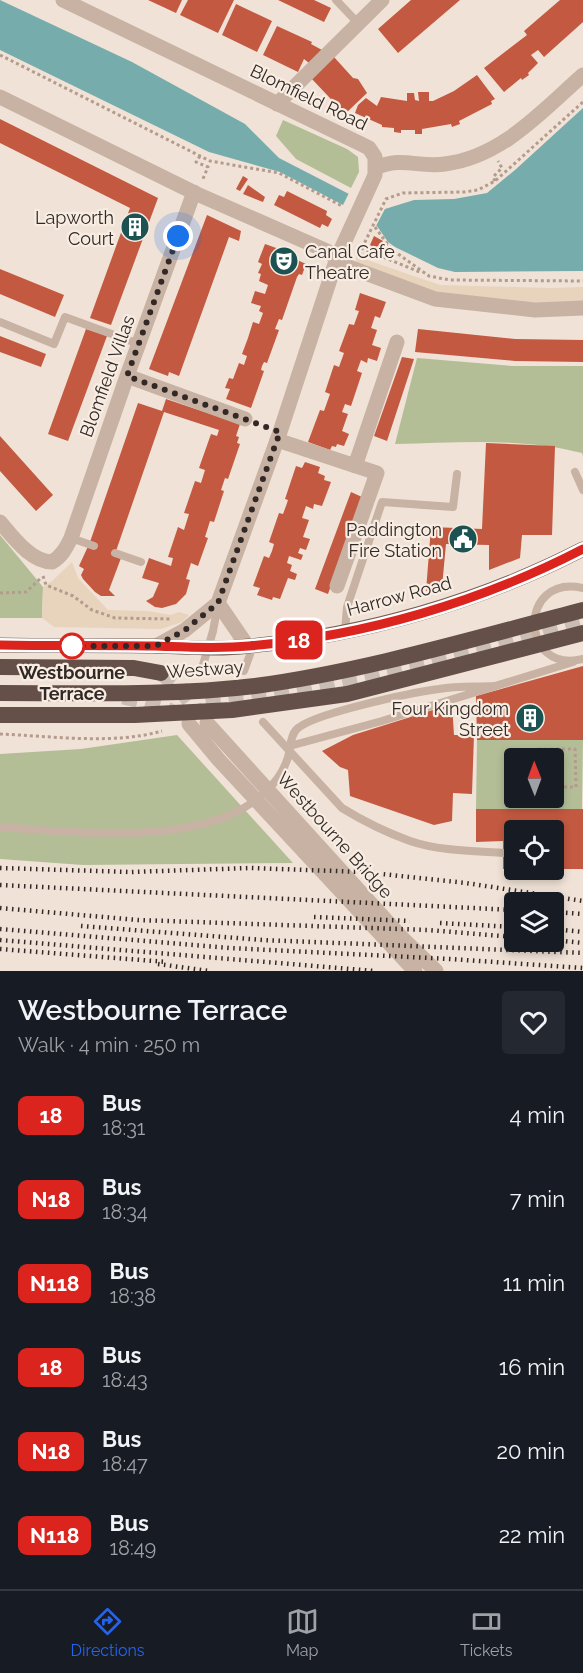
<!DOCTYPE html>
<html lang="en">
<head>
<meta charset="utf-8">
<style>
  :root { --surface:#171b24; --page:#242831; --text:#f1f3f6; --muted:#9ea1a6; --line:#363941; --accent:#2563eb }
  body { margin:0; font-family:Raleway,sans-serif; background:var(--page); color:var(--text); height:100vh; display:flex; flex-direction:column; font-size:22px; white-space:nowrap }
  * { box-sizing:border-box; margin:0 }
  p { font-size:20px; color:var(--muted) }
  .icon { flex:none; width:33px; height:33px; fill:none; stroke:currentColor; stroke-width:2; stroke-linecap:round; stroke-linejoin:round }
  .map { position:relative; height:971px; overflow:hidden }
  .panel { display:flex; flex-direction:column; background:var(--surface); flex:1 }
  .panel>* { flex:none }
  .badge { padding:0 12px; border-radius:9px; font-size:21px; line-height:39px }
  .needle { width:39px; rotate:359deg }
  .tools { position:absolute; left:504px; top:748px; display:grid; gap:12px }
  .tools a { display:grid; place-items:center; width:60px; height:60px; border-radius:6px; background:var(--surface); box-shadow:0 3px 9px #0003; font-size:30px }
  .you { position:absolute; width:30px; height:30px; margin:-15px; border:4px solid #fff; border-radius:50%; background:#1a73e8; box-shadow:0 0 0 9px #1a73e833 }
  .map>.badge { position:absolute; translate:-50% -50%; box-shadow:0 0 0 3px #fff }
  .round { display:grid; place-items:center; flex:none; width:63px; height:63px; border-radius:6px; background:var(--page) }
  .overview { display:flex; align-items:center; justify-content:space-between; height:102px; padding:0 18px }
  h1 { font-size:28px; font-weight:600; line-height:45px }
  ul { padding:0; list-style:none }
  li { display:flex; align-items:center; gap:18px; height:84px; padding:0 18px }
  li div { flex:1 }
  li b { display:block; font-size:22px }
  li em { font-style:normal }
  li .badge { min-width:66px; font-weight:700; text-align:center }
  .tabs { display:flex; justify-content:space-around; align-items:center; height:84px; border-top:2px solid var(--line); background:var(--surface); font-size:16px; color:var(--muted) }
  .tabs a { display:grid; justify-items:center; gap:3px }
  .tabs .active { color:var(--accent) }
  .map>svg:first-child { display:block }
  .green { fill:#b3be97; fill-rule:evenodd }
  .plaza { fill:#e8d3bd }
  .water { fill:#76acab }
  .pier { fill:#f0e2d6 }
  .building { fill:#c35941 }
  .lines { fill:none; stroke-linecap:round; stroke-linejoin:round }
  .tertiary-tunnel { stroke:#cabdb3; stroke-width:15; stroke-dasharray:15 8; stroke-linecap:butt }
  .primary-tunnel { stroke:#cabdb3; stroke-width:15; stroke-dasharray:15 8; stroke-linecap:butt }
  .trunk-tunnel { stroke:#cabdb3; stroke-width:16; stroke-dasharray:16 8; stroke-linecap:butt }
  .path { stroke:#b39b8d; stroke-width:3; stroke-dasharray:3 3; stroke-linecap:butt }
  .service { stroke:#c7b2a3; stroke-width:8 }
  .minor { stroke:#c7b2a3; stroke-width:15 }
  .tertiary { stroke:#c7b2a3; stroke-width:15 }
  .primary { stroke:#745e56; stroke-width:15 }
  .trunk { stroke:#645049; stroke-width:16 }
  .rail { stroke:#322825; stroke-width:4.5; stroke-dasharray:1.5 4.5; stroke-linecap:butt }
  .line-casing { stroke:#fff; stroke-width:14 }
  .line { stroke:#dc241f; stroke-width:9 }
  .walk { stroke:#322825; stroke-width:6; stroke-dasharray:0 10.8 }
  .stop-dot { fill:#fff; stroke:#dc241f; stroke-width:3 }
  .labels { text-anchor:middle; dominant-baseline:central; stroke-width:4.5; stroke-linejoin:round; paint-order:stroke }
  .street-label { font-size:18px; fill:#322825; stroke:#f8ede2 }
  .poi-label { font-size:18px; fill:#322825; stroke:#f8ede2; text-anchor:end }
  .stop-label { font-size:18px; font-weight:bold; fill:#322825; stroke:#f8ede2 }
</style>
</head>
<body>
<div class="map">
<svg width="583" height="971" viewBox="0 0 583 971">
  <rect width="100%" height="100%" fill="#f0e2d6"/>
  <path class="green" d="M 283,120 L 347,149 L 358,157 L 359,172 L 351,188 L 296,159 L 276,136 Z
    M 417,358 L 512,366 L 583,366 L 583,456 L 582,453 C 522,437 456,443 395,444 Z
    M 0,535 L 43,587 L 42,618 L 0,618 Z
    M 177,735 L 293,863 L 83,865 L 0,859 L 0,754 L 81,749 Z
    M 477,740 L 583,740 L 582,809 L 476,809 ZM 514,759 L 554,759 L 554,798 L 514,798 Z"/>
  <path class="plaza" d="M 356,251 L 364,253 L 367,260 L 440,285 L 550,288 L 583,287 L 583,304 L 497,301 L 434,294 L 356,266 Z
    M 72,562 L 78,578 L 108,610 L 148,611 L 171,615 L 179,612 L 189,615 L 182,622 L 161,629 L 54,627 L 42,618 L 43,587 L 52,581 Z"/>
  <path class="water" d="M 0,0 L 132,62 L 245,124 L 279,158 L 349,194 L 385,209 L 414,200 L 454,199 L 487,193 L 515,170 L 583,108 L 583,271 L 455,272 L 438,268 L 395,247 L 388,242 L 377,226 L 343,205 L 280,172 L 209,152 L 0,50 Z"/>
  <path class="pier" d="M 350,191 L 387,205 L 375,228 L 342,207 Z"/>
  <path class="building" d="M 148,0 L 182,0 L 176,13 Z
    M 188,0 L 234,0 L 218,33 L 180,15 Z
    M 278,0 L 314,0 L 331,8 L 324,22 Z
    M 411,0 L 460,0 L 398,53 L 378,29 Z
    M 560,0 L 583,0 L 583,22 L 544,57 L 538,50 L 531,55 L 538,63 L 528,73 L 529,75 L 522,80 L 521,78 L 504,92 L 484,68 L 527,35 L 524,31 Z
    M 236,4 L 272,21 L 257,52 L 222,35 Z
    M 277,26 L 312,42 L 311,44 L 322,50 L 309,63 L 304,59 L 298,72 L 263,55 Z
    M 334,57 L 353,78 L 358,79 L 367,93 L 345,114 L 311,78 Z
    M 477,75 L 495,99 L 491,101 L 492,104 L 459,121 L 460,124 L 452,127 L 451,124 L 422,129 L 422,134 L 415,134 L 415,130 L 401,130 L 401,133 L 394,132 L 394,128 L 382,127 L 382,125 L 355,113 L 358,105 L 366,98 L 377,106 L 381,97 L 407,101 L 407,93 L 414,93 L 415,100 L 419,101 L 418,92 L 429,92 L 429,101 L 433,101 L 454,91 Z
    M 0,119 L 158,198 L 111,325 L 90,318 L 130,208 L 0,143 Z
    M 243,176 L 248,179 L 240,191 L 236,189 Z
    M 248,185 L 265,197 L 263,202 L 243,194 Z
    M 287,191 L 327,211 L 326,215 L 332,219 L 328,227 L 322,224 L 320,228 L 274,205 L 279,195 L 284,197 Z
    M 207,215 L 241,231 L 239,241 L 229,237 L 179,376 L 169,372 L 168,376 L 149,369 Z
    M 374,236 L 383,241 L 378,250 L 370,245 Z
    M 265,244 L 296,255 L 295,259 L 306,264 L 302,275 L 299,274 L 297,277 L 282,320 L 279,319 L 275,329 L 279,330 L 267,363 L 264,362 L 262,366 L 261,370 L 264,371 L 251,408 L 226,399 L 230,389 L 225,388 L 229,378 L 233,379 L 239,363 L 244,365 L 247,356 L 242,354 L 248,338 L 253,322 L 259,324 L 263,313 L 259,311 L 261,306 L 251,303 L 255,291 L 265,294 L 268,285 L 259,281 L 261,274 L 258,273 L 262,264 L 258,262 Z
    M 0,269 L 64,295 L 55,317 L 0,294 Z
    M 360,293 L 386,302 L 380,318 L 375,316 L 371,328 L 377,330 L 372,345 L 381,348 L 377,361 L 368,358 L 367,363 L 361,360 L 357,371 L 362,373 L 351,406 L 345,404 L 342,412 L 348,414 L 342,431 L 349,434 L 344,446 L 337,444 L 336,447 L 332,446 L 330,450 L 308,442 L 320,410 L 324,411 L 330,394 L 325,392 L 334,365 L 339,367 L 344,353 L 339,351 L 349,324 L 354,325 L 359,311 L 355,310 Z
    M 86,329 L 107,336 L 68,441 L 48,434 Z
    M 418,329 L 515,339 L 583,340 L 583,362 L 515,361 L 415,352 Z
    M 0,336 L 46,354 L 41,367 L 0,352 Z
    M 402,357 L 414,359 L 387,441 L 374,436 Z
    M 166,399 L 240,424 L 236,436 L 239,437 L 237,443 L 240,444 L 228,479 L 225,478 L 221,490 L 224,491 L 214,522 L 210,521 L 205,537 L 208,538 L 198,566 L 191,563 L 186,579 L 190,580 L 186,594 L 176,604 L 162,608 L 155,607 L 146,601 L 153,597 L 159,583 L 142,578 L 149,558 L 171,566 L 173,558 L 168,557 L 178,527 L 184,530 L 189,514 L 184,513 L 195,481 L 201,483 L 205,470 L 199,468 L 211,434 L 217,436 L 219,430 L 164,412 L 116,551 L 121,558 L 109,590 L 115,596 L 101,596 L 95,592 L 83,579 L 81,575 L 84,569 L 79,566 L 90,542 L 138,403 L 162,411 Z
    M 0,436 L 53,495 L 36,511 L 0,471 Z
    M 486,443 L 555,446 L 552,535 L 522,535 L 520,558 L 489,570 L 489,545 L 446,544 L 442,587 L 426,591 L 431,527 L 482,529 Z
    M 305,462 L 320,467 L 318,473 L 325,476 L 324,480 L 331,482 L 322,506 L 314,504 L 313,509 L 306,506 L 302,518 L 309,520 L 303,537 L 310,539 L 306,550 L 300,548 L 298,553 L 303,555 L 301,560 L 289,556 L 287,563 L 292,565 L 290,571 L 297,574 L 295,580 L 288,578 L 280,599 L 273,597 L 272,600 L 257,595 L 260,588 L 253,586 L 264,556 L 269,558 L 272,551 L 274,544 L 269,542 L 279,513 L 283,514 L 286,506 L 288,500 L 285,499 L 296,466 L 302,468 Z
    M 351,492 L 362,497 L 328,594 L 315,589 Z
    M 583,666 L 583,740 L 477,740 L 476,696 Z
    M 452,704 L 454,735 L 474,735 L 472,794 L 453,793 L 452,821 L 434,825 L 350,796 L 348,770 L 340,767 L 322,751 L 353,735 Z
    M 476,809 L 583,809 L 583,869 L 554,869 L 554,831 L 514,831 L 514,869 L 503,869 L 503,841 L 476,842 Z"/>
  <g class="lines">
    <path class="tertiary-tunnel" d="M 123,697 L 161,706 L 177,714"/>
    <path class="primary-tunnel" d="M 206,704 C 334,690 459,655 583,621"/>
    <path class="trunk-tunnel" d="M 161,673 L 178,685 L 196,710"/>
    <path class="path" d="M 0,55 L 210,161 L 279,173 L 342,206
      M 200,156 L 196,162 L 208,167 L 202,181
      M 495,181 L 493,177 L 502,168 L 498,161
      M 375,227 L 391,249 L 429,276 L 450,280 L 583,281
      M 361,248 L 422,273
      M 362,248 L 386,199 L 403,193 L 464,192 L 478,190 L 495,181 L 583,102
      M 383,257 L 387,243
      M 43,576 L 46,585 L 73,596 L 92,610 L 115,618 L 171,619
      M 0,593 L 26,592 L 42,577
      M 0,734 C 50,736 114,745 162,731
      M 537,759 L 536,749 L 575,749 L 576,787 L 554,787"/>
    <path class="service" d="M 336,0 L 357,22
      M 0,322 L 54,344 L 65,317 L 139,344
      M 575,472 L 583,490
      M 71,538 L 94,546
      M 115,553 L 141,562
      M 583,588 C 518,573 519,675 583,659
      M 345,631 L 347,607 L 382,502 L 453,507 L 457,474
      M 203,665 L 213,631 L 218,604
      M 244,671 L 253,646
      M 263,722 L 342,808 C 363,821 388,833 410,841 C 439,851 474,851 504,853
      M 286,747 L 382,721 L 573,662
      M 0,827 C 71,832 162,843 230,815 C 253,805 279,785 287,760 C 291,750 289,738 296,730 C 309,714 415,692 439,689 C 457,686 476,687 494,686"/>
    <path class="minor" d="M 0,97 L 197,194 L 327,251 L 349,267 L 435,299 L 535,310 L 583,308
      M 277,104 L 382,0
      M 376,168 C 401,156 419,168 445,164 C 502,157 542,111 583,75
      M 127,376 L 245,419
      M 277,440 L 377,473 L 337,586
      M 355,466 L 397,342
      M 0,522 C 13,537 31,562 52,562 C 62,556 66,548 71,538 L 127,376 L 194,192"/>
    <path class="tertiary" d="M 63,0 L 361,144 L 369,148 L 375,157 L 375,175 L 337,258 L 280,432 L 218,603 L 185,630 L 156,646
      M 218,603 L 248,647
      M 207,723 L 403,939 L 436,971
      M 189,724 L 219,760 L 415,971"/>
    <path class="primary" d="M 0,645 C 51,646 103,645 154,646 C 186,647 218,650 249,646 C 364,635 480,602 583,549"/>
    <path class="trunk" d="M 0,667 L 134,668 L 161,673
      M 0,693 C 84,693 171,696 255,686 C 366,671 475,638 583,610
      M 0,715 L 135,715 L 232,710 L 347,694 L 583,633"/>
    <path class="rail" d="M 0,868 L 131,872 L 251,868 L 363,872 L 466,883 L 583,901
      M 0,885 L 514,910
      M 0,908 L 138,920 L 428,930 L 514,937
      M 554,912 L 583,914
      M 314,917 L 410,921
      M 440,923 L 514,927
      M 81,926 L 263,940 L 583,953
      M 0,929 L 230,948 L 450,959 L 583,968
      M 554,929 L 583,932
      M 0,940 L 375,971
      M 554,940 L 583,943
      M 0,949 L 167,962
      M 158,964 L 209,971"/>
  </g>
  <g class="lines">
    <g class="line-casing">
      <path id="line" d="M 0,645 C 51,646 103,645 154,646 C 186,647 218,649 249,646 C 364,636 481,602 583,549"/>
    </g>
    <use href="#line" class="line"/>
    <path class="walk" d="M 72,646 L 156,646 L 185,630 L 218,603 L 280,432 L 127,376 L 178,236"/>
  </g>
  <defs>
    <g id="building-disc" transform="scale(1.5)"><circle r="9.5" fill="#1c5252" stroke="#f8ede2"/><path d="M-4-6H4V6H1V3H-1V6H-4ZM-2.5-4.3h1.7v1.8h-1.7ZM.8-4.3h1.7v1.8H.8ZM-2.5-1h1.7V.8h-1.7ZM.8-1h1.7V.8H.8Z" fill="#fff"/></g>
    <g id="theatre-disc" transform="scale(1.5)"><circle r="9.5" fill="#1c5252" stroke="#f8ede2"/><path d="M-5-5.5Q0-4 5-5.5V0Q5 5 0 6Q-5 5-5 0ZM-3.3-2.5H-1v1.5H-3.3ZM1-2.5H3.3v1.5H1ZM-2.8 1Q0 5.5 2.8 1Z" fill="#fff"/></g>
    <g id="civic-disc" transform="scale(1.5)"><circle r="9.5" fill="#1c5252" stroke="#f8ede2"/><path d="M-.6-6.5H3V-4.5H.6V-3L4-1V1h2V6H-6V1h2V-1L-.6-3ZM-1.2 2.5V6h2.4V2.5Z" fill="#fff"/></g>
  </defs>
  <g fill-rule="evenodd">
    <use href="#building-disc" x="135" y="227"/>
    <use href="#theatre-disc" x="284" y="261"/>
    <use href="#civic-disc" x="463" y="539"/>
    <use href="#building-disc" x="530" y="718"/>
  </g>
  <circle class="stop-dot" cx="72" cy="646" r="12"/>
  <g class="labels">
    <g class="street-label">
      <text transform="translate(309 97) rotate(26)">Blomfield Road</text>
      <text transform="translate(107 376) rotate(-70)">Blomfield Villas</text>
      <text transform="translate(399 596) rotate(-15)">Harrow Road</text>
      <text transform="translate(205 669) rotate(-4)">Westway</text>
      <text transform="translate(335 835) rotate(48)">Westbourne Bridge</text>
    </g>
    <g class="poi-label">
      <text x="114" y="217">Lapworth<tspan x="114" dy="21">Court</tspan></text>
      <text x="305" y="251" text-anchor="start">Canal Cafe<tspan x="305" dy="21">Theatre</tspan></text>
      <text x="442" y="529">Paddington<tspan x="442" dy="21">Fire Station</tspan></text>
      <text x="509" y="708">Four Kingdom<tspan x="509" dy="21">Street</tspan></text>
    </g>
    <g class="stop-label">
      <text x="72" y="672">Westbourne<tspan x="72" dy="21">Terrace</tspan></text>
    </g>
  </g>
</svg>
<div class="tools">
<a><svg class="needle" viewBox="-14 -14 28 28"><path d="M0-13l5 13h-10z" fill="#e53935"/><path d="M0 13l5-13h-10z" fill="#9ea1a6"/></svg></a>
<a><svg class="icon" aria-label="locate" viewBox="0 0 24 24"><circle cx="12" cy="12" r="6"/><path d="M12 2v4M12 18v4M2 12h4M18 12h4"/></svg></a>
<a><svg class="icon" aria-label="layers" viewBox="0 0 24 24"><path d="M12 4l9 5-9 5-9-5zM3 14l9 5 9-5"/></svg></a>
</div>
<div class="you" style="left:178px;top:236px"></div>
<b class="badge" style="left:299px;top:640px;background:#dc241f;color:#fff">18</b>
</div>
<section class="panel">
<div class="overview"><div><h1>Westbourne Terrace</h1><p>Walk · 4 min · 250 m</p></div><a class="round"><svg class="icon" aria-label="heart" viewBox="0 0 24 24"><path d="M12 20l-8-8c-3-5 5-10 8-4 3-6 11-1 8 4z"/></svg></a></div>
<ul>
<li><span class="badge" style="background:#dc241f;color:#fff">18</span><div><b>Bus</b><p>18:31</p></div><em>4 min</em></li>
<li><span class="badge" style="background:#dc241f;color:#fff">N18</span><div><b>Bus</b><p>18:34</p></div><em>7 min</em></li>
<li><span class="badge" style="background:#dc241f;color:#fff">N118</span><div><b>Bus</b><p>18:38</p></div><em>11 min</em></li>
<li><span class="badge" style="background:#dc241f;color:#fff">18</span><div><b>Bus</b><p>18:43</p></div><em>16 min</em></li>
<li><span class="badge" style="background:#dc241f;color:#fff">N18</span><div><b>Bus</b><p>18:47</p></div><em>20 min</em></li>
<li><span class="badge" style="background:#dc241f;color:#fff">N118</span><div><b>Bus</b><p>18:49</p></div><em>22 min</em></li>
</ul>
</section>
<nav class="tabs">
<a class="active"><svg class="icon" aria-label="directions" viewBox="0 0 24 24"><path d="M12 3l9 9-9 9-9-9zM9 14v-3h6M13 9l2 2-2 2"/></svg>Directions</a>
<a><svg class="icon" aria-label="map" viewBox="0 0 24 24"><path d="M3 6l6-2 6 2 6-2v14l-6 2-6-2-6 2zM9 4v14M15 6v14"/></svg>Map</a>
<a><svg class="icon" aria-label="tickets" viewBox="0 0 24 24"><path d="M3 7h18v10H3zM15 7v10"/></svg>Tickets</a>
</nav>
</body>
</html>
